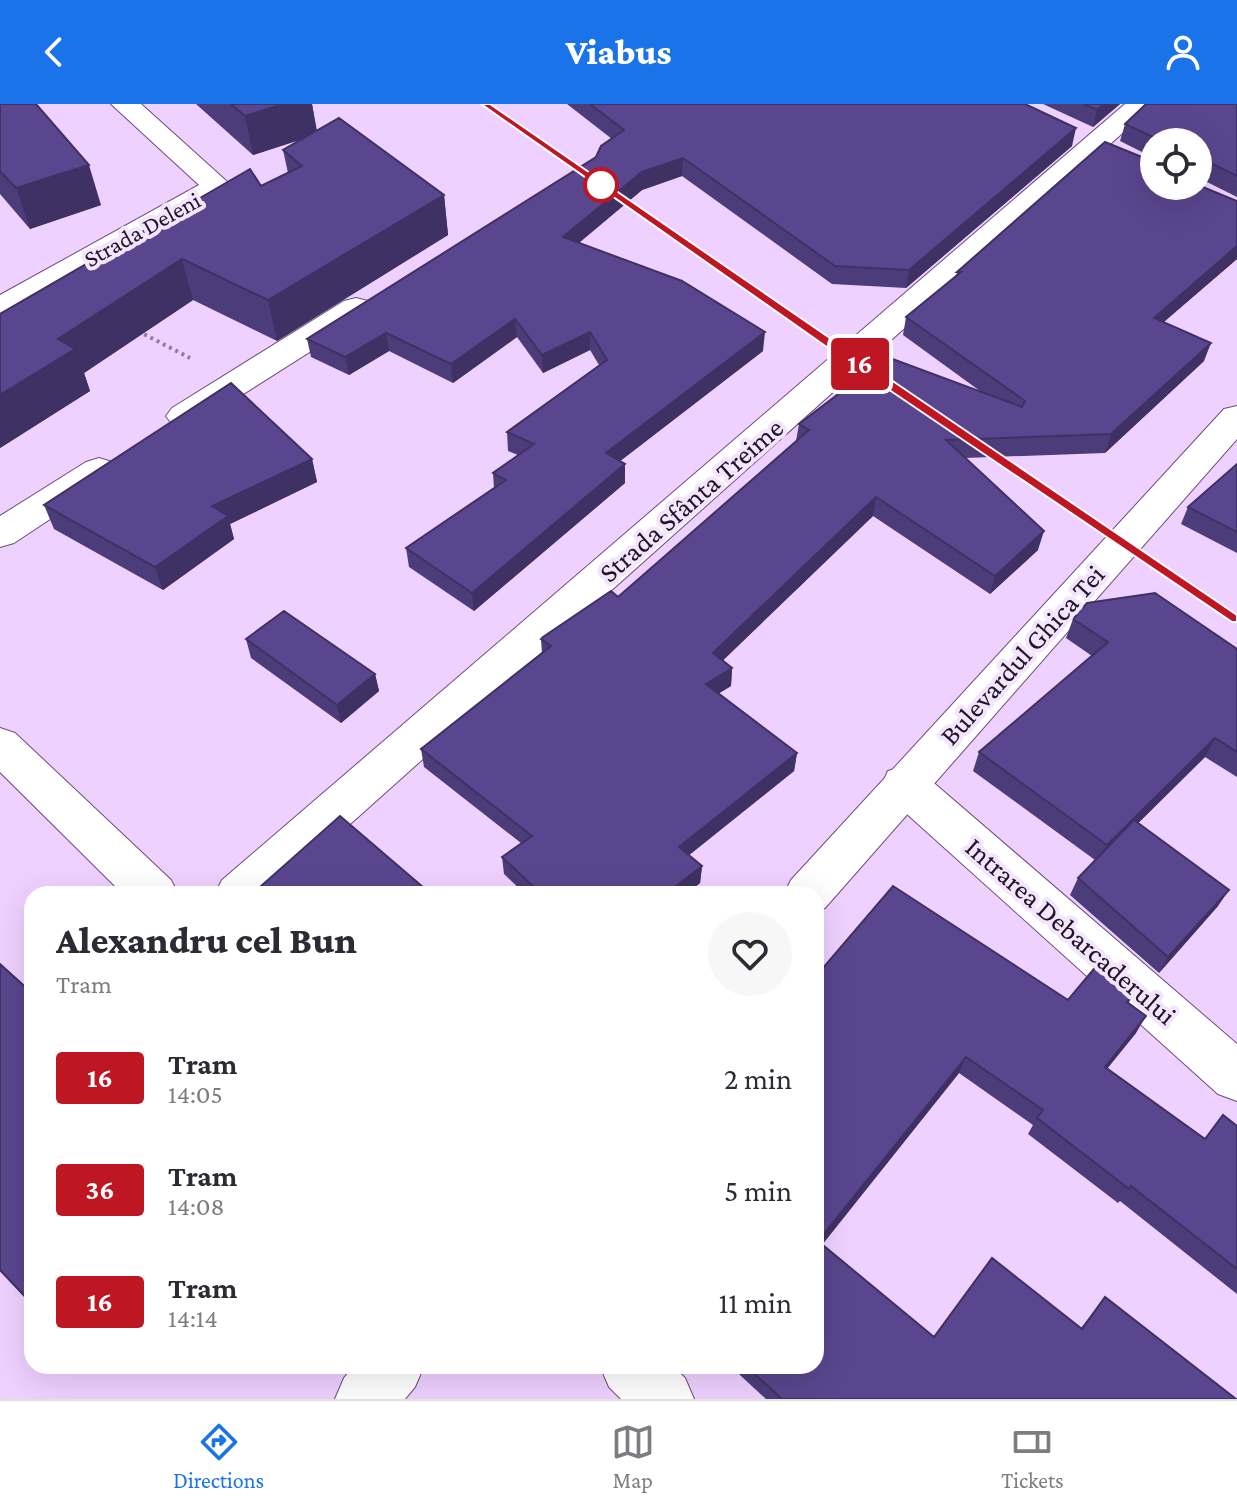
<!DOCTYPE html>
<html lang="en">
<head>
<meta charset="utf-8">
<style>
  :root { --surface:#fff; --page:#f7f7f7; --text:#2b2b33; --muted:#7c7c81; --line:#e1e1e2; --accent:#1a73e8 }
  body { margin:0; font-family:"Crimson Pro",serif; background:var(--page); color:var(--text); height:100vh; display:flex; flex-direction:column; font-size:30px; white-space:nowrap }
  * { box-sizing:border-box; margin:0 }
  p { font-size:26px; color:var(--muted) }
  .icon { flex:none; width:44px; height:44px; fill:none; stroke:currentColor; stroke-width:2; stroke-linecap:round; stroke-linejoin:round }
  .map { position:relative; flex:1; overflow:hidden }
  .panel { position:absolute; left:24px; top:782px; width:800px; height:488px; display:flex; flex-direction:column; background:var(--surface); border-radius:24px; box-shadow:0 8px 32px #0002 }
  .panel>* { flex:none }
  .badge { padding:0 16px; border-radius:6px; font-size:28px; line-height:52px }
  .tools { position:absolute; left:1140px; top:24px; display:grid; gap:16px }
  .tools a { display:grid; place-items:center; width:72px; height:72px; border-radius:50%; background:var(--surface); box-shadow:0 8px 32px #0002; font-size:40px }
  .map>.badge { position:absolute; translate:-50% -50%; box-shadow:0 0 0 4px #fff }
  .round { display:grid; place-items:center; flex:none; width:84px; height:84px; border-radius:42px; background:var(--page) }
  .overview { display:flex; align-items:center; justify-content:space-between; height:136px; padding:0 32px }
  h1 { font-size:38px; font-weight:800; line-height:60px }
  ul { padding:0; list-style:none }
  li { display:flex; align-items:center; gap:24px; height:112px; padding:0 32px }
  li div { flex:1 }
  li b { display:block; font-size:30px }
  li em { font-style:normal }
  li .badge { min-width:88px; font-weight:700; text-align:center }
  header { display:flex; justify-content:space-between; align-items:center; height:104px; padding:0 32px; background:var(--accent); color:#fff; font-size:36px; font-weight:800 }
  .tabs { display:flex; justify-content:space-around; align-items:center; height:112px; border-top:2px solid var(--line); background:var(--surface); font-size:22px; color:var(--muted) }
  .tabs a { display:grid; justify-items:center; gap:4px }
  .tabs .selected { color:var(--accent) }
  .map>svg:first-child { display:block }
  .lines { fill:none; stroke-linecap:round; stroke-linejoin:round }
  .street-casing { stroke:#6d4d7e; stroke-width:2 }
  .secondary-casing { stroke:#6d4d7e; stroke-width:2 }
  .path { stroke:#927b9e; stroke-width:4; stroke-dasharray:3 4; stroke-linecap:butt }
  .street { fill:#fff; fill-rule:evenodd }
  .secondary { fill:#fff; fill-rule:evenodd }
  .wall { fill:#4d3c7a }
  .shaded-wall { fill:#3f3163 }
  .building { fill:#5a468e; stroke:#3f3163; stroke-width:2 }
  .line { fill:#be1622; stroke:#fff; stroke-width:2 }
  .stop-dot { fill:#fff; stroke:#be1622; stroke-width:4 }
  .labels { text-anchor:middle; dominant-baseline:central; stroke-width:8; stroke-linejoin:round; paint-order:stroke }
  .far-street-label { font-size:24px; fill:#211428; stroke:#f3e5fc }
  .street-label { font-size:28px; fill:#211428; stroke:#f3e5fc }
</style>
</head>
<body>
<header><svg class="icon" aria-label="back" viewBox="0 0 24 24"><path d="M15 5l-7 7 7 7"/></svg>Viabus<svg class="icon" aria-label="person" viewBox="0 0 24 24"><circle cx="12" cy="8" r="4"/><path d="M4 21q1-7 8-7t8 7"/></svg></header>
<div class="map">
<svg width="1237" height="1295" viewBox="0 0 1237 1295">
  <rect width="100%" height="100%" fill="#efd1ff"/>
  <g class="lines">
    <g class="street-casing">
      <path id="street" d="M 111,0 L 141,0 L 233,83 L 228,89 L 12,211 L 0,214 L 0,191 L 199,81 Z
        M 1125,0 L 1155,0 L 272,790 L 215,790 L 222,776 Z
        M 356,194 L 368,197 L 372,204 L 368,211 L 196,320 L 184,323 L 172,320 L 166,312 L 172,304 L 344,197 Z
        M 99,354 L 112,358 L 117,366 L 112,374 L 14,439 L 0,443 L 0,412 L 86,358 Z
        M 0,624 L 15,629 L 171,776 L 178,790 L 123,790 L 0,668 Z
        M 904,662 L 920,667 L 1237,940 L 1237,997 L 1218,990 L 888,693 L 882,680 L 888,667 Z
        M 600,1262 L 673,1262 L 685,1274 L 694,1295 L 621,1295 L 609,1283 Z"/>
    </g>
    <g class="secondary-casing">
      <path id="secondary" d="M 1237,302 L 1237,335 L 825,804 L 816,807 L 816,790 L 784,790 L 791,776 L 1224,305 Z
        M 354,1262 L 424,1262 L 415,1283 L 405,1295 L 335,1295 L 344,1274 Z"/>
    </g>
    <path class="path" d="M 138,227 L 190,254"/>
    <use href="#street" class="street"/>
    <use href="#secondary" class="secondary"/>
  </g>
  <path class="wall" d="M 0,0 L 101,101 L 30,125 L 0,90 Z
    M 196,0 L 312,0 L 317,27 L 444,91 L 448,131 L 277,237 L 193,196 L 84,269 L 90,287 L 0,344 L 0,210 L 288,69 L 283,46 L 303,35 L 253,51 Z
    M 567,0 L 1025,0 L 1072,42 L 906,184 L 832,180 L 682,72 L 642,86 L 579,139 L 763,247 L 620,357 L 625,360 L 625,379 L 474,507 L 409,463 L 406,444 L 494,384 L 493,369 L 518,351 L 508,347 L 507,328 L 599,261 L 590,246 L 543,269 L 517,233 L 453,279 L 389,247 L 349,271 L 311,253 L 307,235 L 596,53 L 612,35 Z
    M 1043,0 L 1120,0 L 1093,23 Z
    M 1237,0 L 1237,93 L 1199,74 L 1198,76 L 1198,38 L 1154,38 L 1154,54 L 1120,37 L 1125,20 Z
    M 1154,82 L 1237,97 L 1237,155 L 1164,218 L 1204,257 L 1105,349 L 965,354 L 1038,446 L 990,490 L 873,412 L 723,556 L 732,564 L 731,582 L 719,589 L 797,649 L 794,667 L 689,751 L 702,762 L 700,779 L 686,790 L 525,790 L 504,770 L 502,753 L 521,739 L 424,663 L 421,645 L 542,550 L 541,535 L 618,493 L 796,337 L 799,320 L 980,287 L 903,231 L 906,213 L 956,173 L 957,168 Z
    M 312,355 L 317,378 L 230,420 L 234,435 L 163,486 L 54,425 L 44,401 Z
    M 1237,360 L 1237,449 L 1181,420 L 1188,403 Z
    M 1073,515 L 1237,545 L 1237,673 L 1205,653 L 1138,719 L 1218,802 L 1159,869 L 1070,791 L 1078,774 L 1095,756 L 973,667 L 979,648 L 1092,552 L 1066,534 Z
    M 246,535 L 375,570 L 379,587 L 341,619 L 251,554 Z
    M 816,872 L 1068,896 L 1133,891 L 1128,900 L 1136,929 L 1107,965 L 1204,1035 L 1237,1022 L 1237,1190 L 1120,1097 L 1118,1099 L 1028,1030 L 1033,1021 L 959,969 L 822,1141 L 934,1233 L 1081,1224 L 1105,1193 L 1236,1295 L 766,1295 L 741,1272 L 731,1262 L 816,1262 Z"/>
  <path class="shaded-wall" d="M 283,0 L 312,0 L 317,30 L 253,51 L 245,12 Z
    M 1104,0 L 1120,0 L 1093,23 L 1097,6 Z
    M 1076,24 L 1072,42 L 906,184 L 909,166 Z
    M 683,54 L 682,72 L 642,86 L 564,151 L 563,133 L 642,68 Z
    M 1205,56 L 1199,74 L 1198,76 L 1198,70 L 1201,61 Z
    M 89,61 L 101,101 L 30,125 L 16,84 Z
    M 444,91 L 448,131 L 277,237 L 268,196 Z
    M 1237,142 L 1237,155 L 1147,232 L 1154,214 Z
    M 182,155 L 193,196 L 84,269 L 90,287 L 0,344 L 0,291 L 58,235 Z
    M 515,215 L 517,233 L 453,279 L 451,260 Z
    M 590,228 L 590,246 L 543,269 L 542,251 Z
    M 765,228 L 763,247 L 606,368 L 606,349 Z
    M 386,229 L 389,247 L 349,271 L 345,253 Z
    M 1211,239 L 1204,257 L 1105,349 L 1111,330 Z
    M 312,355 L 317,378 L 230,420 L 234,435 L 163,486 L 155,463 L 212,402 Z
    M 625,360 L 625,379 L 474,507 L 472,489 Z
    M 876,393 L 873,412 L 712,567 L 713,549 Z
    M 1044,427 L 1038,446 L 990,490 L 995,472 Z
    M 732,564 L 731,582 L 705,598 L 706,580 Z
    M 375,570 L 379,587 L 341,619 L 337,601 Z
    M 1215,634 L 1205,653 L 1098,759 L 1107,741 Z
    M 797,649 L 794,667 L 678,760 L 679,743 Z
    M 702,762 L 700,779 L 686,790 L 666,790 Z
    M 1229,786 L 1218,802 L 1159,869 L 1168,853 Z
    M 1146,912 L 1136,929 L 1095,979 L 1105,963 Z
    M 966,953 L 959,969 L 816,1148 L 818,1137 Z"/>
  <path class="building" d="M 0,0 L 36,0 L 89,61 L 16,84 L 0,67 Z
    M 231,0 L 283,0 L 245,12 Z
    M 590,0 L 1025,0 L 1076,24 L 909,166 L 835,162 L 683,54 L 642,68 L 563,133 L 682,177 L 765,228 L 606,349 L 625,360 L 472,489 L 406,444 L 506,376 L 493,369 L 534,340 L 507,328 L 607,256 L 590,228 L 542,251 L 515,215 L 451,260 L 386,229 L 345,253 L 307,235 L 596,53 L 601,42 L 624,26 Z
    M 1084,0 L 1104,0 L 1097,6 Z
    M 1146,0 L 1237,0 L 1237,72 L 1205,56 L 1201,61 L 1198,61 L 1198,38 L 1161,38 L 1161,37 L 1125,20 Z
    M 339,14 L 444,91 L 268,196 L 182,155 L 58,235 L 75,245 L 0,291 L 0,210 L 250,65 L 261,82 L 302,62 L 283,46 Z
    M 1105,38 L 1154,58 L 1154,82 L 1198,82 L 1198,81 L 1237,97 L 1237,142 L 1154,214 L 1211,239 L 1111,330 L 946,336 L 1044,427 L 995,472 L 876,393 L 713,549 L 732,564 L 706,580 L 797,649 L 679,743 L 702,762 L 666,790 L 541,790 L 502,753 L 532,732 L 421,645 L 551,542 L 541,535 L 543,533 L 611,487 L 618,493 L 809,326 L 799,320 L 887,253 L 1022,303 L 1025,297 L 906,213 L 961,168 L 957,168 Z
    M 231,279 L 312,355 L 212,402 L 228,412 L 155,463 L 44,401 Z
    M 1237,360 L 1237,428 L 1188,403 Z
    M 1155,489 L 1237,545 L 1237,648 L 1215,634 L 1107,741 L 979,648 L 1108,538 L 1073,515 L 1087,499 Z
    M 284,507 L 375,570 L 337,601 L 246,535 Z
    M 340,712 L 431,790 L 252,790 Z
    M 1134,716 L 1229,786 L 1168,853 L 1078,774 Z
    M 893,782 L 1068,896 L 1098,860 L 1133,891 L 1127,898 L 1146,912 L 1105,963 L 1205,1035 L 1223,1011 L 1237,1022 L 1237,1165 L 1131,1082 L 1129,1085 L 1037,1014 L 1043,1006 L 966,953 L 818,1137 L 934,1233 L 992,1154 L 1082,1225 L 1105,1193 L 1236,1295 L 782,1295 L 746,1262 L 816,1262 L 816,872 Z
    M 0,860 L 32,889 L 32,1200 L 0,1166 Z"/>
  <path class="line" d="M 481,0 L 490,0 L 856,252 L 1237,511 L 1237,518 L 1232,518 L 848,258 Z"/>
  <circle class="stop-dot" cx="601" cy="81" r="16"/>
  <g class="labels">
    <g class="far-street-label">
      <text transform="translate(142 125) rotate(-29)">Strada Deleni</text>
    </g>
    <g class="street-label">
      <text transform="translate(691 396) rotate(-41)">Strada Sfânta Treime</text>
      <text transform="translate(1022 551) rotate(-48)">Bulevardul Ghica Tei</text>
      <text transform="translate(1071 827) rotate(41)">Intrarea Debarcaderului</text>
    </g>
  </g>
</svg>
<div class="tools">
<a><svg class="icon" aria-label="locate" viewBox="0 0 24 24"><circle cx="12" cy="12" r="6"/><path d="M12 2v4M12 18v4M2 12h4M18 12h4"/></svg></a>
</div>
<b class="badge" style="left:860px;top:260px;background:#be1622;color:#fff">16</b>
<section class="panel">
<div class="overview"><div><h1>Alexandru cel Bun</h1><p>Tram</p></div><a class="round"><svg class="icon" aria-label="heart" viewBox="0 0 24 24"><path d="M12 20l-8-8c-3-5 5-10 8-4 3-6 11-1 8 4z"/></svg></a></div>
<ul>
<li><span class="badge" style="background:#be1622;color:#fff">16</span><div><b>Tram</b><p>14:05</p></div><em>2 min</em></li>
<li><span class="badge" style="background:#be1622;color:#fff">36</span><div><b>Tram</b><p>14:08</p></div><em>5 min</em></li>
<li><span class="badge" style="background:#be1622;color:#fff">16</span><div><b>Tram</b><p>14:14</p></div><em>11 min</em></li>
</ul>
</section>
</div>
<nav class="tabs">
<a class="selected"><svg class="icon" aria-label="directions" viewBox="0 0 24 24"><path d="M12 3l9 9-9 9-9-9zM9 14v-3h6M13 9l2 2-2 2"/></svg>Directions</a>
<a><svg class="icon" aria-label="map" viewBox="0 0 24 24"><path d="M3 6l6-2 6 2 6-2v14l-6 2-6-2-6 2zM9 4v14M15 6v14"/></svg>Map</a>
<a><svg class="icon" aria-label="tickets" viewBox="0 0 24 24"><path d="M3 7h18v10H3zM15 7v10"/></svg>Tickets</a>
</nav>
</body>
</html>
